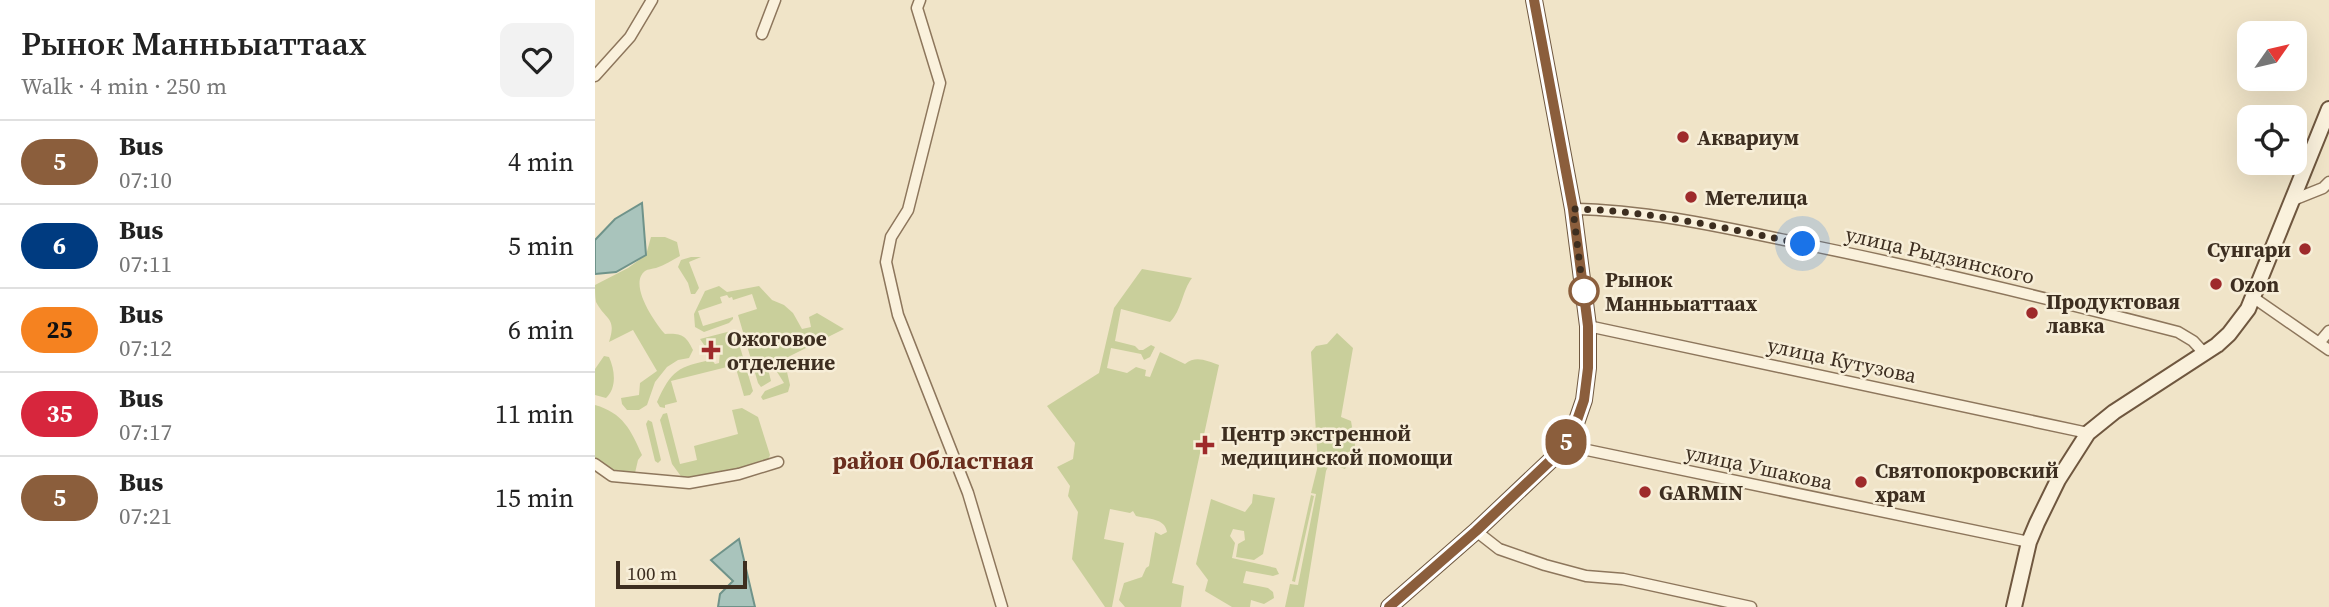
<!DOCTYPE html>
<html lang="en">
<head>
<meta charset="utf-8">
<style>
  :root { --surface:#fff; --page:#f2f2f2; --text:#222; --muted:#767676; --line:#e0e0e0 }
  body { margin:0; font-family:"Source Serif 4",serif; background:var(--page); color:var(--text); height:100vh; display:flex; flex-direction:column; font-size:26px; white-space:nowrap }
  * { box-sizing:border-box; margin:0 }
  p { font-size:23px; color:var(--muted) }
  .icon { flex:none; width:38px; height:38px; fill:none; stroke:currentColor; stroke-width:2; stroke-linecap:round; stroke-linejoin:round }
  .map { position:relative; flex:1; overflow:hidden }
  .drawer { display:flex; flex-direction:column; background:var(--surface); width:595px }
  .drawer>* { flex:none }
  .badge { padding:0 14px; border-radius:23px; font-size:24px; line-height:46px }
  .needle { width:46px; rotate:56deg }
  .buttons { position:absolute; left:1642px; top:21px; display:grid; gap:14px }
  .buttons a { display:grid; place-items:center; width:70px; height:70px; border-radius:14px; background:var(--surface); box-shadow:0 7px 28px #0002; font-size:35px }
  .scale { position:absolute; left:21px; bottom:18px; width:131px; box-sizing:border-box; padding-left:7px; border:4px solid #3d2e20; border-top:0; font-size:19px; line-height:24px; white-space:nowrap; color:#3d2e20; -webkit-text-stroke:5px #f7eed8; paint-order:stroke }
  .you { position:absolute; width:35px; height:35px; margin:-18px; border:5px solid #fff; border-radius:50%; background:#1a73e8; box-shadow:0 0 0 10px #1a73e833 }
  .map>.badge { position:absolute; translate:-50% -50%; box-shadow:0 0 0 4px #fff }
  .round { display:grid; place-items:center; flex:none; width:74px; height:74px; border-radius:14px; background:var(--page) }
  .overview { display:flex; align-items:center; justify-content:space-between; height:119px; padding:0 21px }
  h1 { font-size:33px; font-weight:600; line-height:52px }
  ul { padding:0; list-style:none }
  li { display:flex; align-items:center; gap:21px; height:84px; padding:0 21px; border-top:2px solid var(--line) }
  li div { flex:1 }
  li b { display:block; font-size:26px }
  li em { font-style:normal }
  li .badge { min-width:77px; font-weight:700; text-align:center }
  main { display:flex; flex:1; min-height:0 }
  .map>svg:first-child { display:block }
  .green { fill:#c9cf9b }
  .water { fill:#a9c4bc; stroke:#6f938a; stroke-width:2 }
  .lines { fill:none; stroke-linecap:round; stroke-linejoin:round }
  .street-casing { stroke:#8d765c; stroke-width:13 }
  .secondary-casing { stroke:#6f573f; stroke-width:18 }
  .street { stroke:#faf1dc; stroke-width:10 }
  .secondary { stroke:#faf1dc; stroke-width:14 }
  .line-casing { stroke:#fff; stroke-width:16 }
  .line { stroke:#8b5e3c; stroke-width:10 }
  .walk { stroke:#3d2e20; stroke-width:7; stroke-dasharray:0 12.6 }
  .poi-dot { fill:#9e2a2b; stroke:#f7eed8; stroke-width:2.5 }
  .stop-dot { fill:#fff; stroke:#8b5e3c; stroke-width:3.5 }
  .labels { text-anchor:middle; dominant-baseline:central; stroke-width:5; stroke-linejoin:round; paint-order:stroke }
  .poi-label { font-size:21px; font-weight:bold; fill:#3d2e20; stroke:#f7eed8; text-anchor:start }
  .street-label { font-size:21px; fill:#3d2e20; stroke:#f7eed8 }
  .stop-label { font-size:21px; font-weight:bold; fill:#3d2e20; stroke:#f7eed8; text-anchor:start }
  .quarter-label { font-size:24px; font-weight:bold; fill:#6b2e1e; stroke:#f7eed8 }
</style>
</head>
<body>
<main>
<section class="drawer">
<div class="overview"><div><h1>Рынок Манньыаттаах</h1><p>Walk · 4 min · 250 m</p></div><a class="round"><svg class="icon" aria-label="heart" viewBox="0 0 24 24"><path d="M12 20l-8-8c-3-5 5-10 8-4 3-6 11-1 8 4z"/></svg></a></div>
<ul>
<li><span class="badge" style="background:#8b5e3c;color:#fff">5</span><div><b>Bus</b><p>07:10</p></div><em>4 min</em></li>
<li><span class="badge" style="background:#003b80;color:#fff">6</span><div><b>Bus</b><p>07:11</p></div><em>5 min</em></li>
<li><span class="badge" style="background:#f58220;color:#111">25</span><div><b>Bus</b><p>07:12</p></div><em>6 min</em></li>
<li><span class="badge" style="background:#d7263d;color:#fff">35</span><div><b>Bus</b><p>07:17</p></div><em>11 min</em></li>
<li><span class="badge" style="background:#8b5e3c;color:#fff">5</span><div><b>Bus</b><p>07:21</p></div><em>15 min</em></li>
</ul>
</section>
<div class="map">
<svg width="1734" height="607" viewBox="0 0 1734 607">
  <rect width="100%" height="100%" fill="#f0e4c8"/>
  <path class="green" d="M 56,237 L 70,237 L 82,242 L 85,256 C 77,260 70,265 61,268 C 57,269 53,269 50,271 C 33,284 60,323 70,334 C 86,333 91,335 98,350 L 94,358 L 83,360 L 72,367 L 60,382 L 52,405 L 44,410 L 32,410 L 27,404 L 26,398 L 44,395 L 45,383 L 62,371 L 38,330 L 14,342 C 22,317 11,321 1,302 C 0,297 0,290 0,285 L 33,268 L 51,255 Z
    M 96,257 L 106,257 L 94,262 L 104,288 L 100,294 L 96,294 L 93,283 L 83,267 L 86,260 Z
    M 547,269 L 597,278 C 587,291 587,310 575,322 L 526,309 L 520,341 L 540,346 L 544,350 L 548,350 L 556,345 L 560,347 L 555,357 L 549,360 L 546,354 L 516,348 L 512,368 L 532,373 L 541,367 L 551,370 L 550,376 L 555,377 L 565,352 L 590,364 C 601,355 612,361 624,365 L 577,583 L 589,586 L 586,607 L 530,607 L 524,600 L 529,583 L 547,577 L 551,568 L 554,566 L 560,532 L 566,535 L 572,532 C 570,518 553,519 541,516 L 538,511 L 535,513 L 515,509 L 509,539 L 529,543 L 517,607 L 510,607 L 477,559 L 483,512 L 473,496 L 475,486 L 462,467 L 478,459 L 480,443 L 452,406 L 504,373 L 519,308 Z
    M 124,286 L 132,292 L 164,286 L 177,300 L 189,305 L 198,313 L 207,329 L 216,327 L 214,317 L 222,313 L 249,329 L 189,359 L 195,385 L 193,392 L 168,400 L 166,397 L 170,391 L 189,383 L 179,367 L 173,369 L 176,381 L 166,387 L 163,383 L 143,315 L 162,309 L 157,294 L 138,300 L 137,297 L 134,298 L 132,295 L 125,297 L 127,303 L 103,311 L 108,326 L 138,317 L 138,319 L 134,323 L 109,332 L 100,327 L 99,314 L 110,291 Z
    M 140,330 L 158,391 L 155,395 L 149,396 L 140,365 L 76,381 L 82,402 L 70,405 L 70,408 L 65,407 L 62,402 C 76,371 83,366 117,360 L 120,364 L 124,363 L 125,352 L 121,349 L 112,349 L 105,339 Z
    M 742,333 L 758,348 L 746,417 L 756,421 L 760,445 L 758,452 L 751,453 L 752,465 L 750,469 L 735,463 L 731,471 L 709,607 L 690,607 L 695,584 L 703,585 L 721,494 L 716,493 L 723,465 L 716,352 L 721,346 L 732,344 Z
    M 9,356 L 14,357 C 20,370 22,388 11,398 L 0,395 L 0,369 Z
    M 0,405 C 28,413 36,430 47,455 L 43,460 L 40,473 C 25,475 10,470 0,458 Z
    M 147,408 L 163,417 L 175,455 L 173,460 L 114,476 L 88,479 L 77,464 L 65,420 L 68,414 L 72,413 L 85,464 L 102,460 L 99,446 L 143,434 L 137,410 Z
    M 53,420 L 57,422 L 66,460 L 63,463 L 60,461 L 51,424 Z
    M 658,494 L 680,498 L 668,554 L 659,560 L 641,557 L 643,544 L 650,540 L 649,531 L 638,529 L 635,536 L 640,543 L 637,558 L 681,568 L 684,574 L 678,576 L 651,571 L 648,583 L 673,588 L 678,592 L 679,598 L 669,604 L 656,600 L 655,607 L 637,607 L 610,591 L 613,580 L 601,564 L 616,499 L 650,512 L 657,503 Z
    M 716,495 L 719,496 L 700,582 L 697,581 Z"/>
  <path class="water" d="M 47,203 L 51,255 L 21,272 L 0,274 L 0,240 L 20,219 Z
    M 144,539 L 160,607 L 123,607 L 125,594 L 138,581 L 116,560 Z"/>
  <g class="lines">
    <g class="street-casing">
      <path id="street" d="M 325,0 L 322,8 L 345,83 L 313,210 L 296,237 L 291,262 L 303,315 L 373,493 L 407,607
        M 167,34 L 180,0
        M 0,76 L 35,37 L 57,0
        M 1698,200 L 1728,188 L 1734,182
        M 978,209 C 1052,210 1127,227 1199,242 C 1328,268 1456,299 1583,332 L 1598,341 L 1610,354
        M 1659,298 L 1734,350
        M 993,326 L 1493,433
        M 1724,343 L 1734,331
        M 968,445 L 1434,542
        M 0,464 L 17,476 L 94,483 L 144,474 L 183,462
        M 881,531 L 904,549 L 950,565 L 991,576 L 1028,579 L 1156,607"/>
    </g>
    <g class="secondary-casing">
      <path id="secondary" d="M 794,607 L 881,531 L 955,461 L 978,432 L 989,400 L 993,368 L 993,326 L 978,209 L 939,0
        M 1419,607 L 1434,542 L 1442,523 L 1463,480 L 1493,433 L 1519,412 L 1622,345 L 1634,334 L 1653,309 L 1734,109"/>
    </g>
    <use href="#street" class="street"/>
    <use href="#secondary" class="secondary"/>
  </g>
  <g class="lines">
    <g class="line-casing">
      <path id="line" d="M 794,607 L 881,531 L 955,461 L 978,432 L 989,400 L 993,368 L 993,326 L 978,209 L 939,0"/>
    </g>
    <use href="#line" class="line"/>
    <path class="walk" d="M 989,291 L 989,299 L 978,209 C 1052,210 1135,229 1208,244"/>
  </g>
  <g class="poi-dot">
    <circle cx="1088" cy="137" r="7"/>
    <circle cx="1096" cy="197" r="7"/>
    <circle cx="1710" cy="249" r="7"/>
    <circle cx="1621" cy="284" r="7"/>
    <circle cx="1437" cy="313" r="7"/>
    <path d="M112.5 339.5h7v7h7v7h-7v7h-7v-7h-7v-7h7z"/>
    <path d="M606.5 434.5h7v7h7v7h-7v7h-7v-7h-7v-7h7z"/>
    <circle cx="1266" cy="482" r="7"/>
    <circle cx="1050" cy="492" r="7"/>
  </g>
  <circle class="stop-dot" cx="989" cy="291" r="14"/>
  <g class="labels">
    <g class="poi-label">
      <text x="1102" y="137">Аквариум</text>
      <text x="1110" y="197">Метелица</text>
      <text x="1696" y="249" text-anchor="end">Сунгари</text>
      <text x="1635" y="284">Ozon</text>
      <text x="1451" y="301">Продуктовая<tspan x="1451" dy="24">лавка</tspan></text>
      <text x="132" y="338">Ожоговое<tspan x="132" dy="24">отделение</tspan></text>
      <text x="626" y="433">Центр экстренной<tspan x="626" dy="24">медицинской помощи</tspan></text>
      <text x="1280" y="470">Святопокровский<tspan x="1280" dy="24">храм</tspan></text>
      <text x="1064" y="492">GARMIN</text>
    </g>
    <g class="street-label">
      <text transform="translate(1345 255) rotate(13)">улица Рыдзинского</text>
      <text transform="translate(1247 360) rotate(12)">улица Кутузова</text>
      <text transform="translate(1164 467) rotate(12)">улица Ушакова</text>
    </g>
    <g class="stop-label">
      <text x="1010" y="279">Рынок<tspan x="1010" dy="24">Манньыаттаах</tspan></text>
    </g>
    <g class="quarter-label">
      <text x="338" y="460">район Областная</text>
    </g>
  </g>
</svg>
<div class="buttons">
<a><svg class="needle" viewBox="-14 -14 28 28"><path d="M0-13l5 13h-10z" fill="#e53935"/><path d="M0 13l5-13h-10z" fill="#767676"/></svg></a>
<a><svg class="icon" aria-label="locate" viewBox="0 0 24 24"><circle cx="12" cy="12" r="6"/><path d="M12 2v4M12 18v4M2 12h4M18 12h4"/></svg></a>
</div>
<div class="scale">100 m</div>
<div class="you" style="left:1208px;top:244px"></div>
<b class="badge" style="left:971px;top:442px;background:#8b5e3c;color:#fff">5</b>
</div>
</main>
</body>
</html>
